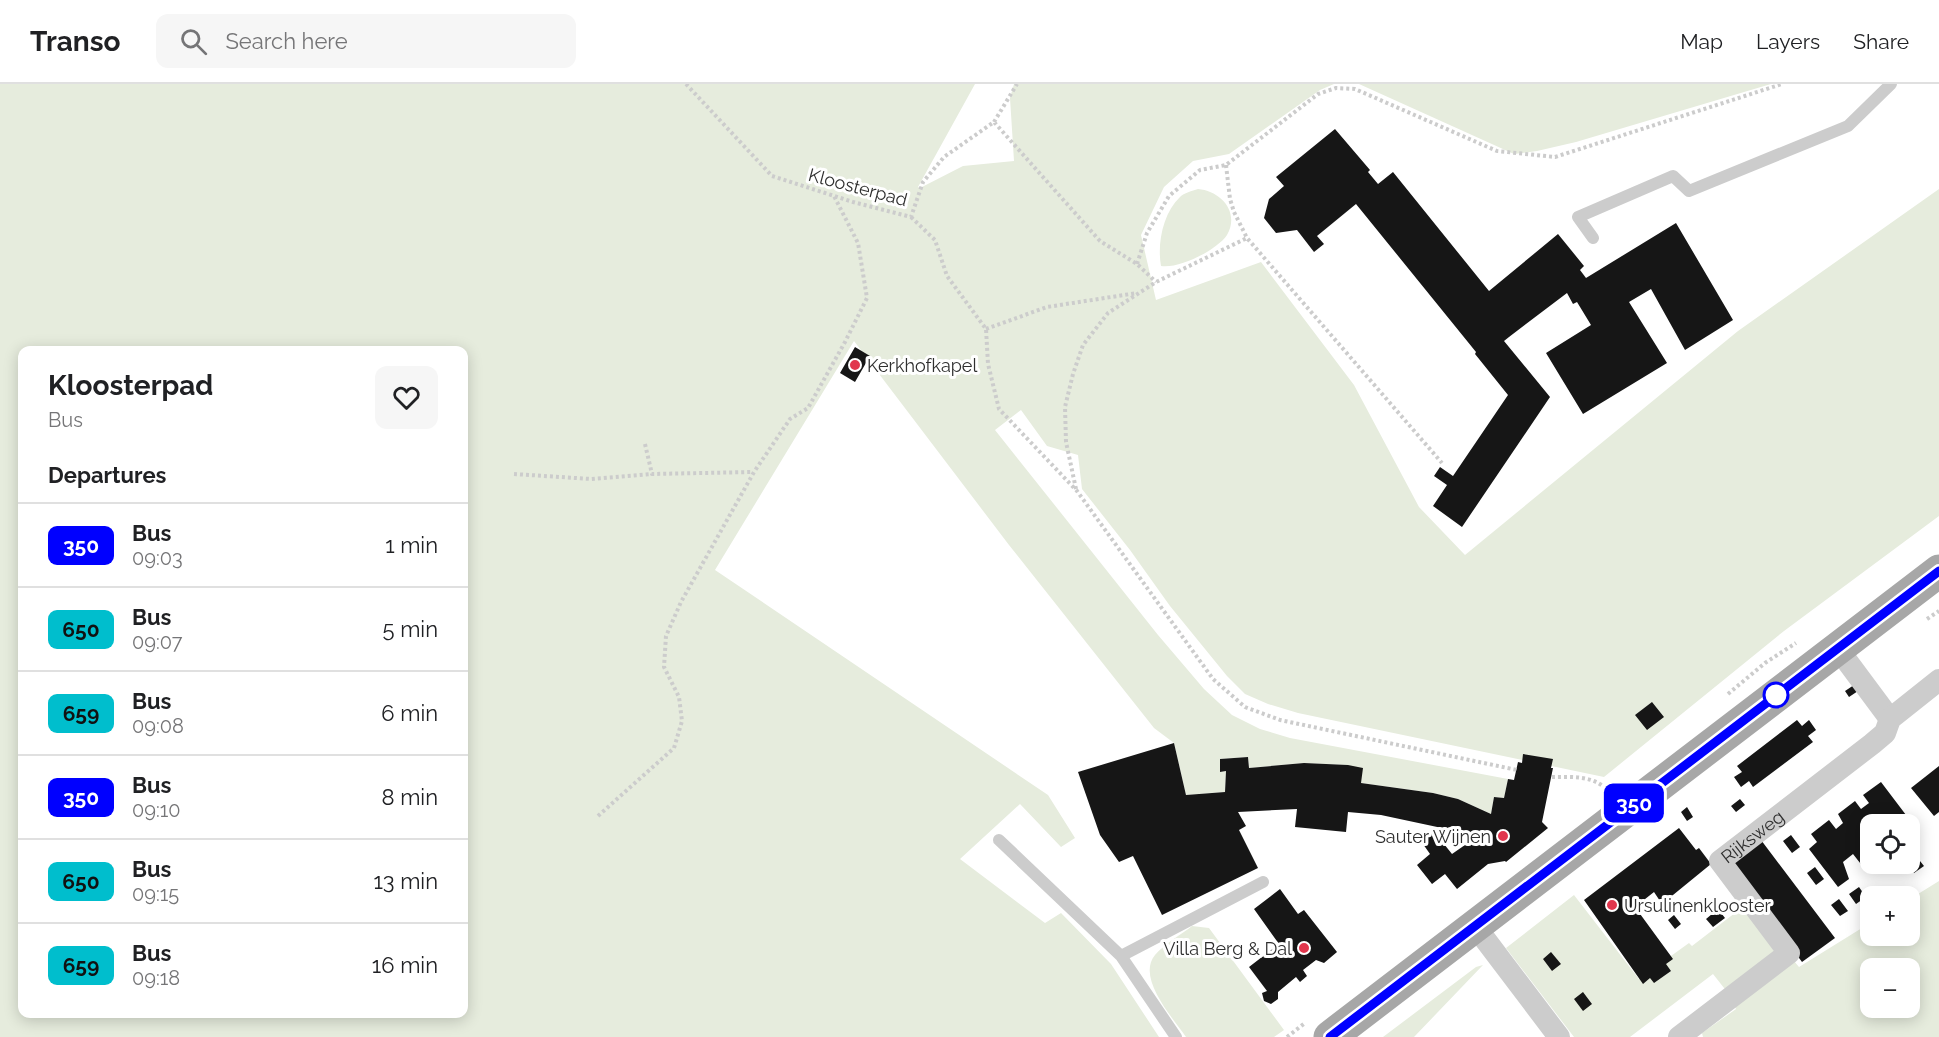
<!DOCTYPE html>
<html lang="en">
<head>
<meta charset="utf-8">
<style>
  :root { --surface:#fff; --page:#f6f6f6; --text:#202124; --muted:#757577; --line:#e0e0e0 }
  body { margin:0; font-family:Raleway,sans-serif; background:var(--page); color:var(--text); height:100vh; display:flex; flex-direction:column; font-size:22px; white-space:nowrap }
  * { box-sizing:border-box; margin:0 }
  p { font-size:20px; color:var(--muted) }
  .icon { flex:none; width:33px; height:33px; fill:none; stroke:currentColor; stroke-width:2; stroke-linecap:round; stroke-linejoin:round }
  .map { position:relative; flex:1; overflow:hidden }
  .side { position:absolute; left:18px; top:262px; width:450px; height:672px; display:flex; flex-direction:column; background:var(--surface); border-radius:12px; box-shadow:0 3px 15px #0003 }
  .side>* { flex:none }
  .badge { padding:0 12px; border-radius:9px; font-size:21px; line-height:39px }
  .tools { position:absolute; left:1860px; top:730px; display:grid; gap:12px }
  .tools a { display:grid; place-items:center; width:60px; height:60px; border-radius:12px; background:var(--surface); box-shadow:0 3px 15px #0003; font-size:30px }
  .map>.badge { position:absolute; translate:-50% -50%; box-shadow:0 0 0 3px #fff }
  h2 { padding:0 30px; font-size:22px; line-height:54px }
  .round { display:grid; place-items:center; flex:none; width:63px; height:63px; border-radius:12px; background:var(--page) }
  .summary { display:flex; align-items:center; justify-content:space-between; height:102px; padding:0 30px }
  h1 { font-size:28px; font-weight:700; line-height:45px }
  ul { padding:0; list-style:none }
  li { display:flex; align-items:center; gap:18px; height:84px; padding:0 30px; border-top:2px solid var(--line) }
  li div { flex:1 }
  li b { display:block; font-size:22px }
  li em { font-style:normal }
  li .badge { min-width:66px; font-weight:700; text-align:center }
  header { display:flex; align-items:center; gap:36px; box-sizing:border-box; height:84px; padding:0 30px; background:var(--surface); border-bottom:2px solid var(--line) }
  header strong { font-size:28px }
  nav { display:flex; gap:33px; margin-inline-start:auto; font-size:21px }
  .search { width:420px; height:54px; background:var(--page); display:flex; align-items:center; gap:15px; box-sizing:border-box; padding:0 21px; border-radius:12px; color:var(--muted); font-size:22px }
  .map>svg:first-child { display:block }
  .green { fill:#e6ecdd; fill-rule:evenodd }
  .building { fill:#161616 }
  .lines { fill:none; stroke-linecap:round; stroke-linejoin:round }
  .path { stroke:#ccc; stroke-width:4; stroke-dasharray:3 3; stroke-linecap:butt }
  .lane { stroke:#ccc; stroke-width:12 }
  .street { stroke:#ccc; stroke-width:22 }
  .primary { stroke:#a7a7a7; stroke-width:33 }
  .line-casing { stroke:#fff; stroke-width:14 }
  .line { stroke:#00f; stroke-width:9 }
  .poi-dot { fill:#e1364d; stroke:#fff; stroke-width:2 }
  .stop-dot { fill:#fff; stroke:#00f; stroke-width:3 }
  .labels { text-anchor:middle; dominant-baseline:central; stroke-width:6; stroke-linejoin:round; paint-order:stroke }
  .street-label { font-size:18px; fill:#2f2f2f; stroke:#fff }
  .poi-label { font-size:18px; fill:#2f2f2f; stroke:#fff; text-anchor:start }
</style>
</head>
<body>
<header>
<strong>Transo</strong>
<div class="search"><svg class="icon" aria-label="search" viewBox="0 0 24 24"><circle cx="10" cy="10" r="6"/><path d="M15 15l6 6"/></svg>Search here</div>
<nav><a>Map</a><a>Layers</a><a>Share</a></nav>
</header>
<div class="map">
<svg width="1939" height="953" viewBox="0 0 1939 953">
  <rect width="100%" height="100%" fill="#fff"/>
  <path class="green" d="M 0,0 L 975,0 L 918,103 L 920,104 L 963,82 L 1014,77 L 1010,14 L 1014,0 L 1334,0 L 1320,6 L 1229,70 L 1193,77 L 1164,103 L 1141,151 L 1156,216 L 1261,178 L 1354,301 L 1419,423 L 1465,471 L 1738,247 L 1939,105 L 1939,432 L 1784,547 L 1604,693 L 1298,629 L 1268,620 L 1245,610 L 1227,592 L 1170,522 L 1130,466 L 1082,405 L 1078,371 L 1047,362 L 1021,326 L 995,346 L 1158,551 L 1204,605 L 1232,631 L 1260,645 L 1290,654 L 1508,695 L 1504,714 L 1494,713 L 1491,730 L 1458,715 L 1433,709 L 1361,699 L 1348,681 L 1304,679 L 1249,684 L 1248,673 L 1220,675 L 1220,688 L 1226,687 L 1225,708 L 1186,711 L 1174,659 L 1154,644 L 1009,461 L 854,257 L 715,486 L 1048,711 L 1075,754 L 1061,763 L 1020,720 L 960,775 L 1045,839 L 1061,829 L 1111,880 L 1159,953 L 0,953 ZM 22,267 L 464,267 L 464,930 L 22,930 Z
    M 1359,0 L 1771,0 L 1576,58 L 1537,67 L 1514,70 Z
    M 1198,105 C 1221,107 1240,128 1227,151 C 1217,166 1179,185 1161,182 C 1157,160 1163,129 1180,113 C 1184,109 1192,107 1198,105 Z
    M 1939,797 L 1939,953 L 1703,953 L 1702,949 L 1736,925 L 1734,921 L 1794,877 L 1799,883 L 1870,839 L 1870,852 L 1910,852 L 1910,815 ZM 1870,885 L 1910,885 L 1910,924 L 1870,924 Z
    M 1574,811 L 1639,895 L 1689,859 L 1692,862 L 1744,822 L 1781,869 L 1728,909 L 1713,890 L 1630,953 L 1574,953 L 1506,864 Z
    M 1192,842 L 1209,844 L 1284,946 L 1274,953 L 1186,953 C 1173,934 1136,894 1155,871 C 1163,861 1182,850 1192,842 Z
    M 1483,881 L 1414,953 L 1383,953 L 1476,883 Z"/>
  <path class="building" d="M 1335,45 L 1370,86 L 1368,88 L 1378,100 L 1393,88 L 1489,207 L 1558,150 L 1584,182 L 1580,186 L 1586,194 L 1676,139 L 1733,236 L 1685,266 L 1651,205 L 1629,218 L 1667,279 L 1583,330 L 1546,269 L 1591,241 L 1577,218 L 1573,220 L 1567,209 L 1509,253 L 1504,257 L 1550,313 L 1462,443 L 1433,422 L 1447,401 L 1434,392 L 1440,383 L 1453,392 L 1508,311 L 1475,270 L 1476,268 L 1356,120 L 1317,152 L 1324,160 L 1314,168 L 1297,146 L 1276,149 L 1264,134 L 1269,115 L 1284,102 L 1276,93 Z
    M 855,263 L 870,272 L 855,298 L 840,289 Z
    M 1854,601 L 1858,607 L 1849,613 L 1845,607 Z
    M 1652,618 L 1664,633 L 1647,646 L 1635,631 Z
    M 1797,636 L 1802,642 L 1809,636 L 1816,646 L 1808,652 L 1813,658 L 1753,703 L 1749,697 L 1741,703 L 1734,693 L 1742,688 L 1737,682 Z
    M 1174,659 L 1186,711 L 1225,708 L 1226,687 L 1220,688 L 1220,675 L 1248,673 L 1249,684 L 1304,679 L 1348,681 L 1363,684 L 1361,699 L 1433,709 L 1458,715 L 1491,730 L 1494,713 L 1504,714 L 1508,695 L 1514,696 L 1518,678 L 1522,679 L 1523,670 L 1553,675 L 1551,684 L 1553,684 L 1542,738 L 1548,744 L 1506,778 L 1505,777 L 1488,780 L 1457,805 L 1445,790 L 1432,800 L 1417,781 L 1430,770 L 1423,760 L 1426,749 L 1436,750 L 1452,770 L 1475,754 L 1470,750 L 1381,731 L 1348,728 L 1346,748 L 1295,743 L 1297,725 L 1238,728 L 1246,742 L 1239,746 L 1258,784 L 1162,831 L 1133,772 L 1119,778 L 1100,751 L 1078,688 Z
    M 1939,682 L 1939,728 L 1934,732 L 1911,704 Z
    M 1881,698 L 1906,731 L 1895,741 L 1870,741 L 1870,758 L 1869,759 L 1870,779 L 1864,784 L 1853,770 L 1843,778 L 1849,795 L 1838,803 L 1809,765 L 1817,758 L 1811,750 L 1829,736 L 1836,745 L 1843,739 L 1838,730 L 1855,717 L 1861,725 L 1869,719 L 1863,711 Z
    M 1740,715 L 1745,721 L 1736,728 L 1731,722 Z
    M 1687,723 L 1693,733 L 1687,737 L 1681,728 Z
    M 1679,744 L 1696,766 L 1699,764 L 1711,780 L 1662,820 L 1654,808 L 1635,823 L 1673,875 L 1666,880 L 1671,887 L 1654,899 L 1650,894 L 1643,900 L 1584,816 Z
    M 1791,751 L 1800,763 L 1792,769 L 1783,757 Z
    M 1761,756 L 1835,854 L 1802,878 L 1730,780 Z
    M 1916,772 L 1924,782 L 1914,789 L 1907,780 L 1910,780 L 1910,777 Z
    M 1815,783 L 1824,795 L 1816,801 L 1807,789 Z
    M 1859,803 L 1866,813 L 1856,820 L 1849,810 Z
    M 1280,805 L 1298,830 L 1304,826 L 1337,868 L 1324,879 L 1316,876 L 1303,886 L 1307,892 L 1300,898 L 1296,893 L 1278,908 L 1278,915 L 1271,920 L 1264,917 L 1262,909 L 1267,907 L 1249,883 L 1279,860 L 1254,825 Z
    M 1839,815 L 1848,827 L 1840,832 L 1831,821 Z
    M 1718,825 L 1725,834 L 1713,843 L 1706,835 Z
    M 1674,831 L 1681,840 L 1675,845 L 1668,836 Z
    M 1551,868 L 1561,880 L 1552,887 L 1543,875 Z
    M 1583,908 L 1592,920 L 1583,927 L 1574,915 Z"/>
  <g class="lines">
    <path class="path" d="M 686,0 L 772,92 L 853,118 L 911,133 L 923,98 L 944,73 L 994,38 L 1100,157 L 1137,180 L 1156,198
      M 994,38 L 1017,0
      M 1226,81 L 1230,115 L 1234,128 L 1247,154 L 1442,379
      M 911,133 L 935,156 L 947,192 L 986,245 L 988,280 L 999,325 L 1077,407 L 1213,595 L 1245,623 L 1280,636 L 1517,686
      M 1137,180 L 1147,149 L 1169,112 L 1200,86 L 1226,81 L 1318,10 L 1336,4 L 1355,5 L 1497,67 L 1555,73 L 1782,0
      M 986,245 L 1047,223 L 1137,209
      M 645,360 L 652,390 L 753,388
      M 514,390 L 591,395 L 652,390
      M 1076,405 L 1066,358 L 1065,323 L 1073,290 L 1083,261 L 1108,229 L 1156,198 L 1247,154
      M 1927,535 L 1939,527
      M 1728,610 L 1765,579 L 1796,559
      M 1552,693 C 1571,693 1592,691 1606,705
      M 598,732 L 674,664 L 682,637 L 679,613 L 664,583 L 666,552 L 681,518 L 754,388 L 790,335 L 808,324 L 845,258 L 867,214 L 858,159 L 834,112
      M 1287,953 L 1305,939"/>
    <path class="lane" d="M 1593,154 L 1578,133 L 1673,92 L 1689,107 L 1848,42 L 1891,0
      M 999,756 L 1121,872 L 1176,953
      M 1121,872 L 1263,798"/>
    <g class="street">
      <path d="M 1838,565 L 1890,635"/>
      <path d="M 1475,842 L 1559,953"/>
      <path id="s1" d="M 1679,953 L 1789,869 L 1720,777 L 1872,660 L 1885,649 L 1890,635 L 1939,596"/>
    </g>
    <path class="primary" d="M 1330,953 L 1939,487"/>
  </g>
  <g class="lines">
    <g class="line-casing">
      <path id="line" d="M 1330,953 L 1939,487"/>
    </g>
    <use href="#line" class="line"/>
  </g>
  <g class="poi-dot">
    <circle cx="855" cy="281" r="6"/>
    <circle cx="1503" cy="752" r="6"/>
    <circle cx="1612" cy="821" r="6"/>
    <circle cx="1304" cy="864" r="6"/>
  </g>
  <circle class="stop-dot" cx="1776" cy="611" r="12"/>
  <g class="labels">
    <g class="street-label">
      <text transform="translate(858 103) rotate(15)">Kloosterpad</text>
      <text stroke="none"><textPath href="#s1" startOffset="294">Rijksweg</textPath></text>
    </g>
    <g class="poi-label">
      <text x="867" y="281">Kerkhofkapel</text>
      <text x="1491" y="752" text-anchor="end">Sauter Wijnen</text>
      <text x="1624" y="821">Ursulinenklooster</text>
      <text x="1292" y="864" text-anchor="end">Villa Berg &amp; Dal</text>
    </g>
  </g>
</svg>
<div class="tools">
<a><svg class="icon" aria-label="locate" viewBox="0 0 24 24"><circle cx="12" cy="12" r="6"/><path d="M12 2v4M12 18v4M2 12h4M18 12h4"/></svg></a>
<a>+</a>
<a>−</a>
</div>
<b class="badge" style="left:1634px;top:719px;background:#00f;color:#fff">350</b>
<section class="side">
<div class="summary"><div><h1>Kloosterpad</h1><p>Bus</p></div><a class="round"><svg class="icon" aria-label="heart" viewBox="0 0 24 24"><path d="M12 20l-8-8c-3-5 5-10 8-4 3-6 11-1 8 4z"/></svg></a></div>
<h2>Departures</h2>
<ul>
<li><span class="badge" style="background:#00f;color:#fff">350</span><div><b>Bus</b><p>09:03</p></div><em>1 min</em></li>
<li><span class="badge" style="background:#00becd;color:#111">650</span><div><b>Bus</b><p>09:07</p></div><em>5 min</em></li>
<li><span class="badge" style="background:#00becd;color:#111">659</span><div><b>Bus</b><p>09:08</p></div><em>6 min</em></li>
<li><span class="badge" style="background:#00f;color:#fff">350</span><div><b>Bus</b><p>09:10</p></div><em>8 min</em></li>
<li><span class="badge" style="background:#00becd;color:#111">650</span><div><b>Bus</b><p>09:15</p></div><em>13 min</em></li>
<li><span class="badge" style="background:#00becd;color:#111">659</span><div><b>Bus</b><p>09:18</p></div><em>16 min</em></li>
</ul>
</section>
</div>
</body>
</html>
